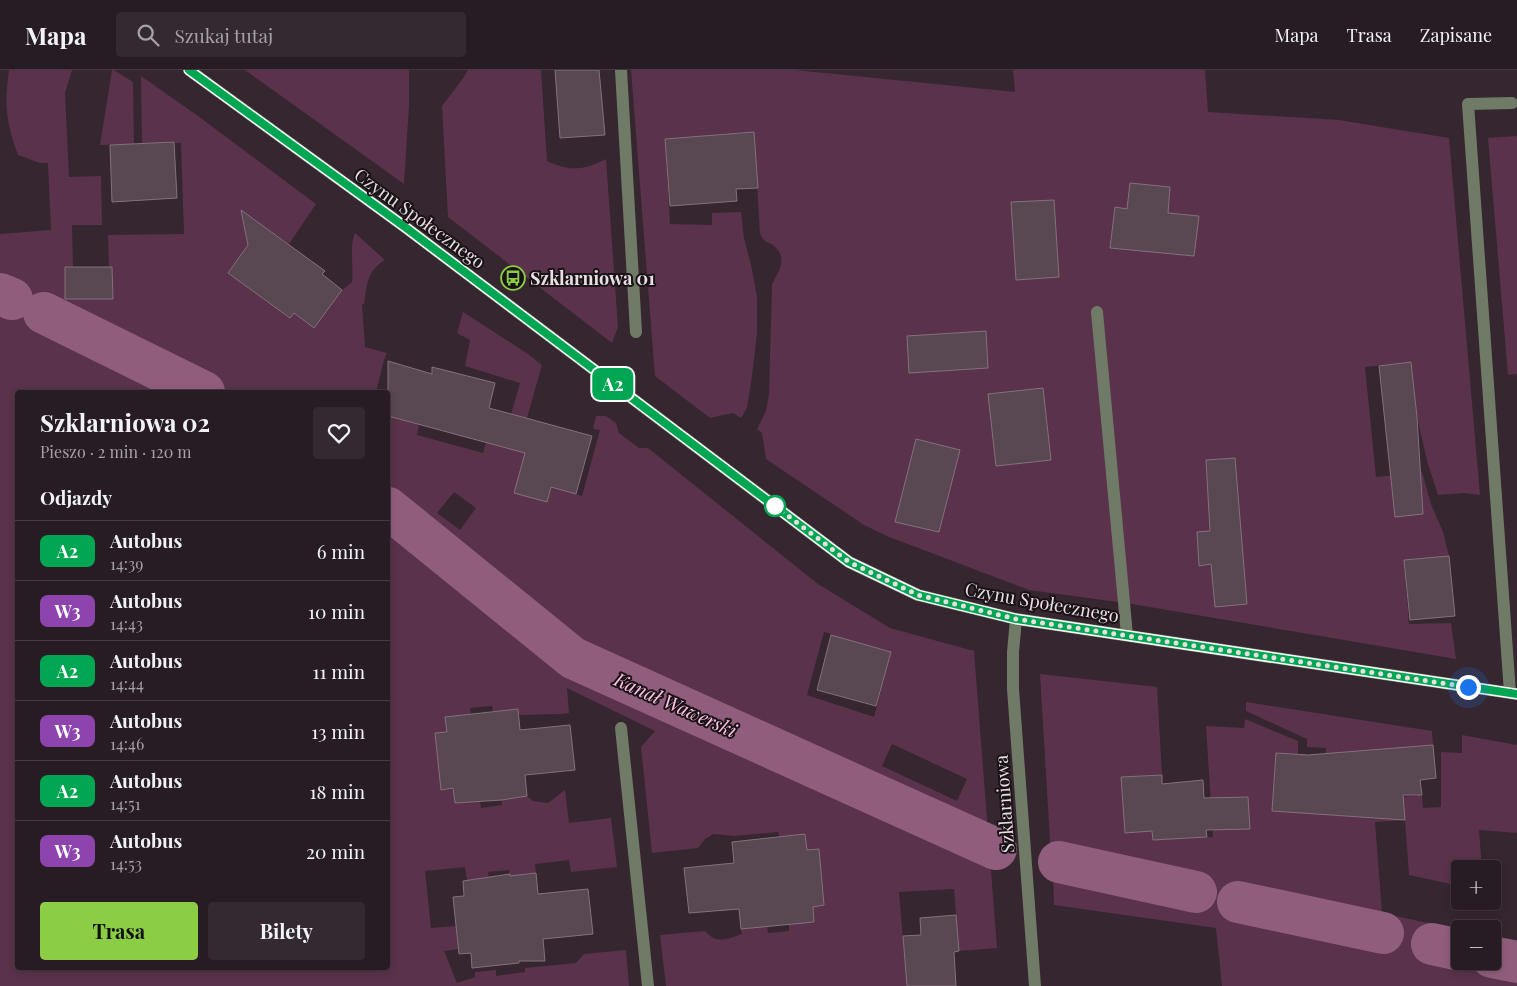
<!DOCTYPE html>
<html lang="pl">
<head>
<meta charset="utf-8">
<style>
  :root { --surface:#281c24; --page:#342931; --text:#f1f3f6; --muted:#a5a1a6; --line:#443a41; --accent:#8bce46 }
  body { margin:0; font-family:"Playfair Display",serif; background:var(--page); color:var(--text); height:100vh; display:flex; flex-direction:column; font-size:19px; white-space:nowrap }
  * { box-sizing:border-box; margin:0 }
  p { font-size:16px; color:var(--muted) }
  .icon { flex:none; width:28px; height:28px; fill:none; stroke:currentColor; stroke-width:2; stroke-linecap:round; stroke-linejoin:round }
  .map { position:relative; flex:1; overflow:hidden }
  .panel { position:absolute; left:15px; top:320px; width:375px; height:580px; display:flex; flex-direction:column; background:var(--surface); border-radius:5px; box-shadow:0 2px 8px #0003,0 0 0 1px var(--line) }
  .panel>* { flex:none }
  .badge { padding:0 10px; border-radius:8px; font-size:18px; line-height:32px }
  .fabs { position:absolute; left:1451px; top:790px; display:grid; gap:10px }
  .fabs a { display:grid; place-items:center; width:50px; height:50px; border-radius:5px; background:var(--surface); box-shadow:0 2px 8px #0003,0 0 0 1px var(--line); font-size:25px }
  .you { position:absolute; width:25px; height:25px; margin:-12px; border:4px solid #fff; border-radius:50%; background:#1a73e8; box-shadow:0 0 0 8px #1a73e833 }
  .map>.badge { position:absolute; translate:-50% -50%; box-shadow:0 0 0 2px #fff }
  h2 { padding:0 25px; font-size:19px; line-height:45px }
  .round { display:grid; place-items:center; flex:none; width:52px; height:52px; border-radius:5px; background:var(--page) }
  .summary { display:flex; align-items:center; justify-content:space-between; height:85px; padding:0 25px }
  h1 { font-size:24px; font-weight:700; line-height:38px }
  .primary-button { display:flex; gap:10px; margin-top:auto; padding:10px 25px }
  .primary-button a { flex:1; height:58px; border-radius:5px; background:var(--accent); color:#111; font-size:20px; font-weight:700; line-height:58px; text-align:center }
  .primary-button a+a { background:var(--page); color:var(--text) }
  ul { padding:0; list-style:none }
  li { display:flex; align-items:center; gap:15px; height:60px; padding:0 25px; border-top:1px solid var(--line) }
  li div { flex:1 }
  li b { display:block; font-size:19px }
  li em { font-style:normal }
  li .badge { min-width:55px; font-weight:700; text-align:center }
  header { display:flex; align-items:center; gap:30px; box-sizing:border-box; height:70px; padding:0 25px; background:var(--surface); border-bottom:1px solid var(--line) }
  header strong { font-size:24px }
  nav { display:flex; gap:28px; margin-inline-start:auto; font-size:18px }
  .search { width:350px; height:45px; background:var(--page); display:flex; align-items:center; gap:12px; box-sizing:border-box; padding:0 18px; border-radius:5px; color:var(--muted); font-size:19px }
  .map>svg:first-child { display:block }
  .green { fill:#5a324b; fill-rule:evenodd }
  .lines { fill:none; stroke-linecap:round; stroke-linejoin:round }
  .canal { stroke:#905e7c; stroke-width:42 }
  .building { fill:#594751; stroke:#84717c }
  .minor { stroke:#6f7b66; stroke-width:12 }
  .line-casing { stroke:#fff; stroke-width:11 }
  .line { stroke:#00a651; stroke-width:8 }
  .walk { stroke:#e9dee4; stroke-width:5; stroke-dasharray:0 9 }
  .stop-dot { fill:#fff; stroke:#00a651; stroke-width:2.5 }
  .labels { text-anchor:middle; dominant-baseline:central; stroke-width:4; stroke-linejoin:round; paint-order:stroke }
  .street-label { font-size:18px; fill:#e9dee4; stroke:#191216 }
  .poi-label { font-size:18px; font-weight:bold; fill:#e9dee4; stroke:#191216; text-anchor:start }
  .water-label { font-size:19px; font-style:italic; fill:#ffc0e5; stroke:#191216 }
</style>
</head>
<body>
<header>
<strong>Mapa</strong>
<div class="search"><svg class="icon" aria-label="search" viewBox="0 0 24 24"><circle cx="10" cy="10" r="6"/><path d="M15 15l6 6"/></svg>Szukaj tutaj</div>
<nav><a>Mapa</a><a>Trasa</a><a>Zapisane</a></nav>
</header>
<div class="map">
<svg width="1517" height="916" viewBox="0 0 1517 916">
  <rect width="100%" height="100%" fill="#362630"/>
  <path class="green" d="M 9,0 L 72,0 L 65,23 L 69,107 L 101,106 L 102,155 L 72,155 L 73,197 L 65,198 L 66,229 L 113,229 L 112,197 L 109,197 L 108,165 L 184,164 L 181,73 L 148,73 L 142,77 L 141,6 L 198,46 L 316,134 L 289,174 L 263,156 L 260,158 L 252,160 L 246,167 L 248,175 L 228,203 L 290,248 L 294,243 L 314,258 L 342,220 L 352,212 C 354,197 349,176 355,163 L 385,190 C 367,201 367,214 364,234 L 362,234 L 365,277 L 387,283 L 384,290 L 376,322 L 18,322 L 18,898 L 388,898 L 388,346 L 419,355 L 417,365 L 483,383 L 491,356 L 506,362 L 520,313 L 465,296 L 470,270 L 457,263 L 463,242 L 528,284 L 542,295 L 527,348 L 534,350 L 518,408 L 547,431 L 551,417 L 582,426 L 600,360 L 593,359 L 596,346 L 606,346 L 616,353 L 619,363 L 639,378 L 648,378 L 818,514 L 890,558 L 974,581 L 997,878 L 959,881 L 954,819 L 899,822 L 907,916 L 666,916 L 660,865 L 705,861 C 717,875 727,869 742,864 L 741,859 L 767,856 L 768,863 L 789,861 L 789,854 L 814,852 L 813,837 L 824,835 L 819,779 L 807,780 L 780,768 L 778,762 L 734,766 L 713,764 L 705,769 L 698,778 L 652,783 L 641,677 L 655,661 L 567,618 L 569,643 L 562,644 L 519,645 L 518,639 L 493,642 L 492,636 L 470,638 L 471,644 L 446,647 L 447,662 L 436,663 L 442,720 L 453,718 L 455,733 L 480,731 L 481,738 L 502,735 L 502,729 L 527,726 L 533,731 L 548,733 L 565,720 L 569,753 L 611,748 L 617,797 L 571,802 L 569,790 L 535,794 L 536,803 L 510,806 L 509,800 L 488,802 L 489,809 L 467,811 L 465,797 L 425,801 L 431,858 L 456,856 L 458,879 L 444,881 L 457,913 L 475,907 L 475,902 L 496,900 L 496,906 L 525,902 L 525,898 L 576,893 L 584,884 L 626,880 L 629,916 L 0,916 L 0,164 L 51,160 L 48,93 L 40,93 L 18,85 C 6,51 4,36 9,0 ZM 454,422 L 476,438 L 460,460 L 437,443 ZM 824,562 L 829,563 L 831,565 L 891,582 L 874,647 L 807,625 ZM 892,674 L 967,709 L 957,731 L 882,696 Z
    M 112,0 L 114,0 L 133,12 L 134,77 L 126,74 L 100,75 Z
    M 245,0 L 409,0 L 409,36 L 404,114 Z
    M 468,0 L 541,0 L 547,91 C 571,102 584,100 606,89 L 618,257 L 612,273 L 448,147 L 442,36 L 464,7 Z
    M 631,0 L 795,0 L 1015,22 L 1013,0 L 1205,0 L 1208,42 L 1339,50 L 1449,68 L 1480,425 L 1464,423 L 1438,425 L 1427,391 L 1417,347 L 1411,292 L 1365,297 L 1376,407 L 1422,402 L 1431,434 L 1443,462 L 1449,486 L 1404,490 L 1409,554 L 1451,553 L 1456,589 L 1132,534 L 1029,520 L 889,467 L 864,455 L 766,389 L 762,363 L 757,359 L 766,341 L 769,324 L 772,215 C 777,202 789,190 775,177 C 768,170 766,176 760,164 L 754,62 L 665,69 L 670,154 L 712,155 L 712,143 L 741,142 L 744,168 L 751,195 L 757,227 L 757,263 L 752,306 L 747,338 L 741,348 L 733,343 L 710,348 L 655,306 ZM 1009,322 L 1016,393 L 996,396 L 989,324 Z
    M 1517,66 L 1517,304 L 1508,305 L 1488,68 Z
    M 1040,604 L 1157,617 L 1162,705 L 1121,707 L 1125,763 L 1152,761 L 1153,770 L 1213,767 L 1206,656 L 1244,658 L 1245,649 L 1298,671 L 1298,684 L 1276,683 L 1272,741 L 1323,744 L 1326,678 L 1307,677 L 1307,669 L 1246,641 L 1246,632 L 1432,661 L 1433,675 L 1374,680 L 1400,727 L 1422,725 L 1423,738 L 1441,737 L 1441,682 L 1462,683 L 1462,665 L 1517,675 L 1517,763 L 1479,760 L 1482,799 L 1460,799 L 1460,816 L 1409,805 L 1405,750 L 1375,752 L 1382,843 L 1460,860 L 1460,891 L 1492,891 L 1493,867 L 1517,873 L 1517,916 L 1222,916 L 1216,858 L 1054,835 L 1053,803 L 1050,771 Z"/>
  <g class="lines">
    <path class="canal" d="M 0,224 L 12,229
      M 44,243 L 204,322
      M 388,438 L 573,588 L 996,779
      M 1059,792 L 1196,822
      M 1238,832 L 1383,863
      M 1432,874 L 1460,880
      M 1492,887 L 1517,892"/>
  </g>
  <path class="building" d="M 555,0 L 599,0 L 605,65 L 560,68 Z
    M 754,62 L 758,118 L 736,119 L 737,131 L 670,136 L 665,69 Z
    M 174,72 L 177,128 L 112,132 L 110,75 Z
    M 1130,113 L 1170,117 L 1168,143 L 1199,146 L 1194,186 L 1110,178 L 1115,137 L 1127,139 Z
    M 1054,130 L 1059,207 L 1016,210 L 1011,132 Z
    M 241,140 L 325,201 L 322,204 L 342,220 L 314,258 L 294,243 L 290,248 L 228,203 L 248,175 Z
    M 65,197 L 112,197 L 113,229 L 65,229 Z
    M 986,261 L 988,298 L 909,303 L 907,266 Z
    M 388,291 L 432,304 L 432,297 L 495,313 L 489,338 L 592,366 L 576,424 L 551,417 L 547,432 L 514,423 L 525,383 L 388,346 Z
    M 1411,292 L 1417,347 L 1423,444 L 1395,447 L 1379,296 Z
    M 1043,318 L 1051,390 L 996,396 L 988,324 Z
    M 916,369 L 960,380 L 939,462 L 895,452 Z
    M 1235,388 L 1247,534 L 1215,537 L 1211,494 L 1199,496 L 1197,462 L 1210,461 L 1206,390 Z
    M 1449,486 L 1455,546 L 1410,550 L 1404,490 Z
    M 831,565 L 891,582 L 876,636 L 817,620 Z
    M 518,639 L 520,660 L 570,655 L 575,700 L 525,705 L 527,726 L 502,730 L 455,733 L 453,718 L 441,720 L 435,663 L 447,662 L 445,647 Z
    M 1433,675 L 1436,708 L 1420,710 L 1422,725 L 1403,725 L 1405,750 L 1272,741 L 1276,683 L 1308,685 Z
    M 1162,705 L 1162,714 L 1203,710 L 1204,728 L 1248,727 L 1250,759 L 1206,760 L 1207,767 L 1153,770 L 1152,761 L 1125,763 L 1121,707 Z
    M 805,764 L 807,780 L 819,779 L 824,835 L 813,837 L 814,852 L 741,859 L 739,839 L 689,843 L 684,798 L 734,793 L 732,772 Z
    M 536,803 L 538,824 L 588,819 L 593,864 L 543,869 L 545,891 L 519,891 L 519,893 L 472,898 L 471,883 L 459,884 L 453,827 L 464,826 L 463,811 L 510,804 L 510,806 Z
    M 956,845 L 959,881 L 954,882 L 956,916 L 907,916 L 903,866 L 921,865 L 920,848 Z"/>
  <g class="lines">
    <path class="minor" d="M 189,0 L 405,157 L 849,492 L 918,525 L 1016,549 L 1517,624
      M 621,0 L 636,262
      M 1097,242 L 1127,565
      M 1016,549 L 1013,582 L 1013,619 L 1035,916
      M 1510,623 L 1468,34 L 1512,33
      M 621,658 L 648,916"/>
  </g>
  <g class="lines">
    <g class="line-casing">
      <path id="line" d="M 189,0 L 405,157 L 849,492 L 918,525 L 1016,549 L 1517,624"/>
    </g>
    <use href="#line" class="line"/>
    <path class="walk" d="M 775,436 L 849,492 L 918,525 L 1016,549 L 1468,617"/>
  </g>
  <defs>
    <g id="bus-ring" transform="scale(1.25)"><circle r="9.5" fill="#191216" stroke="#8bce46" stroke-width="1.5"/><path d="M-5-6H5V4H4V6H2V4H-2V6H-4V4H-5ZM-3.5-4V0h7V-4ZM-3.5 1.2v1.5H-2V1.2ZM2 1.2v1.5H3.5V1.2Z" fill="#8bce46"/></g>
  </defs>
  <g fill-rule="evenodd">
    <use href="#bus-ring" x="513" y="208"/>
  </g>
  <circle class="stop-dot" cx="775" cy="436" r="10"/>
  <g class="labels">
    <g class="street-label">
      <text transform="translate(420 148) rotate(36)">Czynu Społecznego</text>
      <text transform="translate(1042 532) rotate(10)">Czynu Społecznego</text>
      <text transform="translate(1004 734) rotate(-94)">Szklarniowa</text>
    </g>
    <g class="poi-label">
      <text x="530" y="208">Szklarniowa 01</text>
    </g>
    <g class="water-label">
      <text transform="translate(676 634) rotate(24)">Kanał Wawerski</text>
    </g>
  </g>
</svg>
<div class="fabs">
<a>+</a>
<a>−</a>
</div>
<div class="you" style="left:1468px;top:617px"></div>
<b class="badge" style="left:613px;top:314px;background:#00a651;color:#fff">A2</b>
<section class="panel">
<div class="summary"><div><h1>Szklarniowa 02</h1><p>Pieszo · 2 min · 120 m</p></div><a class="round"><svg class="icon" aria-label="heart" viewBox="0 0 24 24"><path d="M12 20l-8-8c-3-5 5-10 8-4 3-6 11-1 8 4z"/></svg></a></div>
<h2>Odjazdy</h2>
<ul>
<li><span class="badge" style="background:#00a651;color:#fff">A2</span><div><b>Autobus</b><p>14:39</p></div><em>6 min</em></li>
<li><span class="badge" style="background:#8e44ad;color:#fff">W3</span><div><b>Autobus</b><p>14:43</p></div><em>10 min</em></li>
<li><span class="badge" style="background:#00a651;color:#fff">A2</span><div><b>Autobus</b><p>14:44</p></div><em>11 min</em></li>
<li><span class="badge" style="background:#8e44ad;color:#fff">W3</span><div><b>Autobus</b><p>14:46</p></div><em>13 min</em></li>
<li><span class="badge" style="background:#00a651;color:#fff">A2</span><div><b>Autobus</b><p>14:51</p></div><em>18 min</em></li>
<li><span class="badge" style="background:#8e44ad;color:#fff">W3</span><div><b>Autobus</b><p>14:53</p></div><em>20 min</em></li>
</ul>
<div class="primary-button"><a>Trasa</a><a>Bilety</a></div>
</section>
</div>
</body>
</html>
